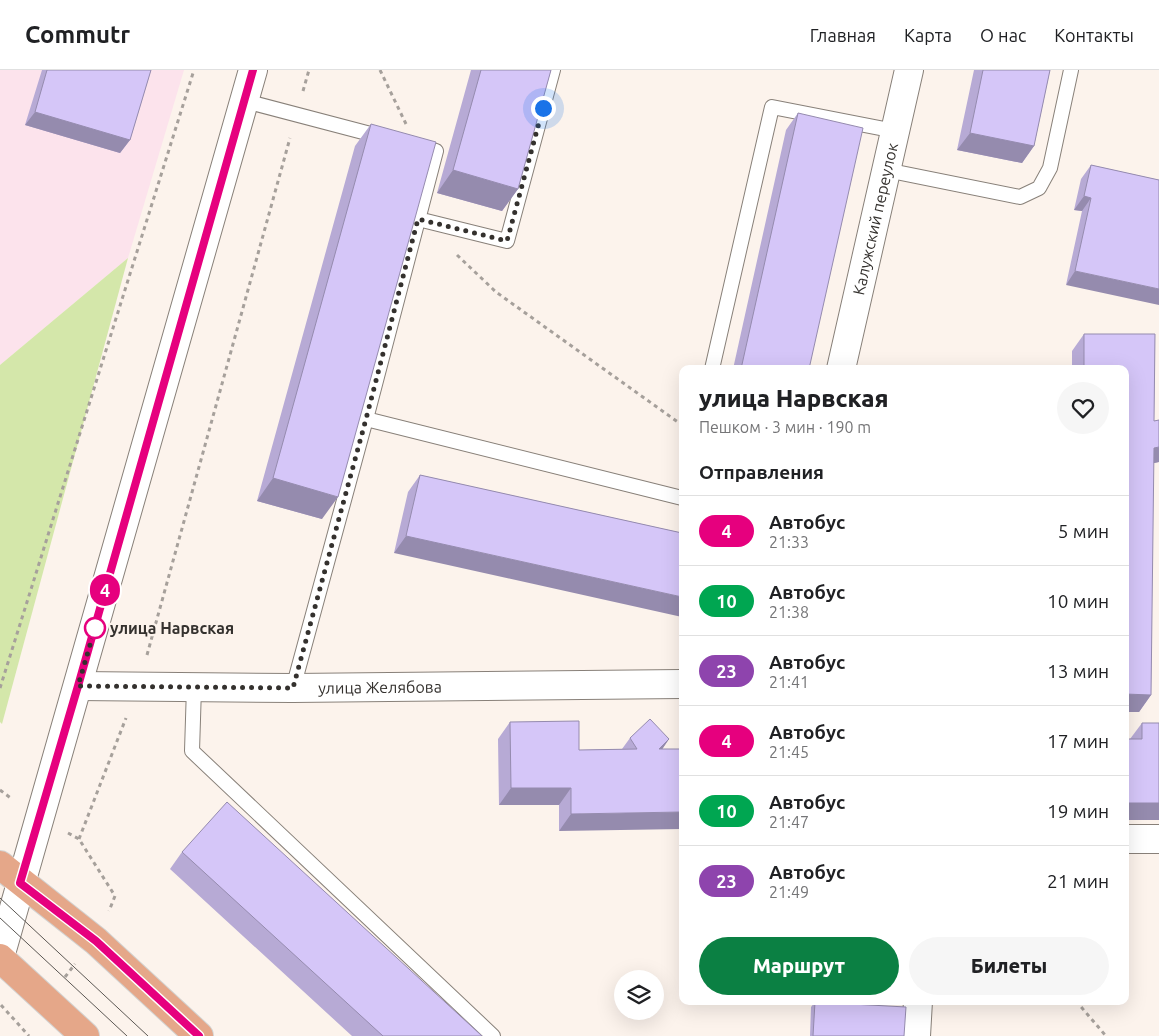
<!DOCTYPE html>
<html lang="ru">
<head>
<meta charset="utf-8">
<style>
  :root { --surface:#fff; --page:#f6f6f6; --text:#202124; --muted:#757577; --line:#e0e0e0; --accent:#0b8043 }
  body { margin:0; font-family:Ubuntu,sans-serif; background:var(--page); color:var(--text); height:100vh; display:flex; flex-direction:column; font-size:19px; white-space:nowrap }
  * { box-sizing:border-box; margin:0 }
  p { font-size:16px; color:var(--muted) }
  .icon { flex:none; width:28px; height:28px; fill:none; stroke:currentColor; stroke-width:2; stroke-linecap:round; stroke-linejoin:round }
  .map { position:relative; flex:1; overflow:hidden }
  .panel { position:absolute; left:679px; top:295px; width:450px; height:640px; display:flex; flex-direction:column; background:var(--surface); border-radius:10px; box-shadow:0 5px 20px #0002 }
  .panel>* { flex:none }
  .badge { padding:0 10px; border-radius:16px; font-size:18px; line-height:32px }
  .controls { position:absolute; left:614px; top:900px; display:grid; gap:10px }
  .controls a { display:grid; place-items:center; width:50px; height:50px; border-radius:50%; background:var(--surface); box-shadow:0 5px 20px #0002; font-size:25px }
  .you { position:absolute; width:25px; height:25px; margin:-12px; border:4px solid #fff; border-radius:50%; background:#1a73e8; box-shadow:0 0 0 8px #1a73e833 }
  .map>.badge { position:absolute; translate:-50% -50%; box-shadow:0 0 0 2px #fff }
  h2 { padding:0 20px; font-size:19px; line-height:45px }
  .round { display:grid; place-items:center; flex:none; width:52px; height:52px; border-radius:26px; background:var(--page) }
  .head { display:flex; align-items:center; justify-content:space-between; height:85px; padding:0 20px }
  h1 { font-size:24px; font-weight:800; line-height:38px }
  .cta { display:flex; gap:10px; margin-top:auto; padding:10px 20px }
  .cta a { flex:1; height:58px; border-radius:30px; background:var(--accent); color:#fff; font-size:20px; font-weight:800; line-height:58px; text-align:center }
  .cta a+a { background:var(--page); color:var(--text) }
  ul { padding:0; list-style:none }
  li { display:flex; align-items:center; gap:15px; height:70px; padding:0 20px; border-top:1px solid var(--line) }
  li div { flex:1 }
  li b { display:block; font-size:19px }
  li em { font-style:normal }
  li .badge { min-width:55px; font-weight:700; text-align:center }
  header { display:flex; align-items:center; gap:30px; box-sizing:border-box; height:70px; padding:0 25px; background:var(--surface); border-bottom:1px solid var(--line) }
  header strong { font-size:24px }
  nav { display:flex; gap:28px; margin-inline-start:auto; font-size:18px }
  .map>svg:first-child { display:block }
  .industrial { fill:#fce3ec }
  .green { fill:#d4e7aa }
  .lines { fill:none; stroke-linecap:round; stroke-linejoin:round }
  .lane-casing { stroke:#888079; stroke-width:16 }
  .street-casing { stroke:#888079; stroke-width:30 }
  .secondary-casing { stroke:#888079; stroke-width:30 }
  .primary-casing { stroke:#d2d2d1; stroke-width:30 }
  .path { stroke:#a6a09b; stroke-width:3; stroke-dasharray:4 4; stroke-linecap:butt }
  .lane { stroke:#fff; stroke-width:14 }
  .street { stroke:#fff; stroke-width:28 }
  .secondary { stroke:#fff; stroke-width:28 }
  .primary { stroke:#e5a789; stroke-width:28 }
  .tram { stroke:#5b5753; stroke-width:1 }
  .wall { fill:#b7aad5 }
  .shaded-wall { fill:#958bae }
  .building { fill:#d5c6f8; stroke:#958bae }
  .line-casing { stroke:#fff; stroke-width:11 }
  .line { stroke:#e6007e; stroke-width:8 }
  .walk { stroke:#34312e; stroke-width:5; stroke-dasharray:0 9 }
  .stop-dot { fill:#fff; stroke:#e6007e; stroke-width:2.5 }
  .labels { text-anchor:middle; dominant-baseline:central; stroke-width:4.5; stroke-linejoin:round; paint-order:stroke }
  .street-label { font-size:16px; fill:#34312e; stroke:#fcf3ec }
  .stop-label { font-size:16px; font-weight:bold; fill:#34312e; stroke:#fcf3ec; text-anchor:start }
</style>
</head>
<body>
<header>
<strong>Commutr</strong>
<nav><a>Главная</a><a>Карта</a><a>О нас</a><a>Контакты</a></nav>
</header>
<div class="map">
<svg width="1159" height="966" viewBox="0 0 1159 966">
  <rect width="100%" height="100%" fill="#fcf3ec"/>
  <path class="industrial" d="M 0,0 L 184,0 L 128,188 L 0,295 Z"/>
  <path class="green" d="M 128,188 L 2,654 L 0,652 L 0,295 Z"/>
  <g class="lines">
    <g class="lane-casing">
      <path id="lane" d="M 245,31 L 382,67
        M 886,100 L 1020,127 L 1039,118 L 1050,98 L 1071,0
        M 418,149 L 507,171 L 553,0
        M 712,299 L 772,37 L 895,61
        M 366,349 L 682,428
        M 194,617 L 192,681 L 493,966
        M 293,618 L 366,349 L 436,81 L 417,76"/>
    </g>
    <g class="street-casing">
      <g id="street">
        <path id="s1" d="M 841,299 L 909,0"/>
        <path id="s2" d="M 78,616 L 293,618 L 682,614"/>
        <path d="M 1125,769 L 1159,769"/>
        <path d="M 916,966 L 918,931"/>
      </g>
    </g>
    <g class="secondary-casing">
      <path id="secondary" d="M 0,887 L 253,0"/>
    </g>
    <g class="primary-casing">
      <path id="primary" d="M 0,795 L 96,871 L 199,966
        M 0,888 L 85,966"/>
    </g>
    <path class="path" d="M 380,0 L 406,54
      M 303,21 L 309,0
      M 457,185 L 496,222 L 682,355
      M 147,585 L 290,68
      M 0,618 L 194,0
      M 0,720 L 12,729
      M 68,763 L 79,769 L 115,826 L 109,841
      M 79,769 L 126,648
      M 65,907 L 75,894
      M 1076,931 L 1106,966
      M 1,935 L 29,966"/>
    <use href="#lane" class="lane"/>
    <use href="#street" class="street"/>
    <use href="#secondary" class="secondary"/>
    <use href="#primary" class="primary"/>
    <path class="tram" d="M 0,828 L 148,966
      M 0,848 L 127,966"/>
  </g>
  <path class="wall" d="M 42,0 L 151,0 L 130,70 L 120,83 L 25,55 Z
    M 471,0 L 551,0 L 518,119 L 502,141 L 437,123 Z
    M 974,0 L 1050,0 L 1034,76 L 1022,93 L 957,80 Z
    M 798,43 L 809,299 L 733,299 L 786,60 Z
    M 371,54 L 322,449 L 257,431 L 355,76 Z
    M 1091,95 L 1159,110 L 1066,215 L 1082,141 L 1074,140 L 1081,109 Z
    M 1084,264 L 1155,264 L 1154,351 L 1159,350 L 1159,392 L 1153,393 L 1151,625 L 1139,642 L 1125,642 L 1125,299 L 1072,299 L 1072,281 Z
    M 420,405 L 682,463 L 394,483 L 408,422 Z
    M 510,652 L 579,680 L 622,679 L 630,668 L 669,669 L 662,679 L 559,761 L 559,735 L 499,735 L 498,669 Z
    M 1142,653 L 1159,750 L 1130,669 Z
    M 182,782 L 482,966 L 352,966 L 170,799 Z
    M 815,932 L 904,966 L 810,966 L 811,937 Z"/>
  <path class="shaded-wall" d="M 35,42 L 130,70 L 120,83 L 25,55 Z
    M 970,63 L 1034,76 L 1022,93 L 957,80 Z
    M 453,100 L 518,119 L 502,141 L 437,123 Z
    M 1084,126 L 1091,128 L 1082,141 L 1074,140 Z
    M 1075,201 L 1159,219 L 1159,235 L 1066,215 Z
    M 1159,377 L 1159,392 L 1141,396 L 1154,378 Z
    M 273,408 L 338,427 L 322,449 L 257,431 Z
    M 406,466 L 682,527 L 682,547 L 394,483 Z
    M 1125,624 L 1151,625 L 1139,642 L 1125,642 Z
    M 669,669 L 657,687 L 659,679 Z
    M 511,718 L 571,718 L 559,735 L 499,735 Z
    M 1125,733 L 1159,733 L 1159,750 L 1125,750 Z
    M 682,742 L 682,759 L 559,761 L 571,744 Z"/>
  <path class="building" d="M 47,0 L 151,0 L 130,70 L 35,42 Z
    M 481,0 L 551,0 L 518,119 L 453,100 Z
    M 983,0 L 1050,0 L 1034,76 L 970,63 Z
    M 798,43 L 863,58 L 809,299 L 741,299 Z
    M 371,54 L 436,72 L 338,427 L 273,408 Z
    M 1091,95 L 1159,110 L 1159,219 L 1075,201 L 1091,128 L 1084,126 Z
    M 1084,264 L 1155,264 L 1154,351 L 1159,350 L 1159,377 L 1154,378 L 1151,625 L 1125,624 L 1125,299 L 1084,299 Z
    M 420,405 L 682,463 L 682,527 L 406,466 Z
    M 650,649 L 669,669 L 659,679 L 682,679 L 682,742 L 571,744 L 571,718 L 511,718 L 510,652 L 579,651 L 579,680 L 637,679 L 630,668 Z
    M 1142,653 L 1159,653 L 1159,733 L 1125,733 L 1125,669 L 1142,669 Z
    M 227,732 L 482,966 L 383,966 L 182,782 Z
    M 815,932 L 906,937 L 904,966 L 813,966 Z"/>
  <g class="lines">
    <g class="line-casing">
      <path id="line" d="M 199,966 L 96,871 L 20,813 L 78,616 L 253,0"/>
    </g>
    <use href="#line" class="line"/>
    <path class="walk" d="M 95,558 L 78,616 L 293,618 L 366,349 L 418,149 L 507,171 L 543,38"/>
  </g>
  <circle class="stop-dot" cx="95" cy="558" r="10"/>
  <g class="labels">
    <g class="street-label">
      <text stroke="none"><textPath href="#s1" startOffset="154">Калужский переулок</textPath></text>
      <text stroke="none"><textPath href="#s2" startOffset="302">улица Желябова</textPath></text>
    </g>
    <g class="stop-label">
      <text x="110" y="558">улица Нарвская</text>
    </g>
  </g>
</svg>
<div class="controls">
<a><svg class="icon" aria-label="layers" viewBox="0 0 24 24"><path d="M12 4l9 5-9 5-9-5zM3 14l9 5 9-5"/></svg></a>
</div>
<div class="you" style="left:543px;top:38px"></div>
<b class="badge" style="left:105px;top:520px;background:#e6007e;color:#fff">4</b>
<section class="panel">
<div class="head"><div><h1>улица Нарвская</h1><p>Пешком · 3 мин · 190 m</p></div><a class="round"><svg class="icon" aria-label="heart" viewBox="0 0 24 24"><path d="M12 20l-8-8c-3-5 5-10 8-4 3-6 11-1 8 4z"/></svg></a></div>
<h2>Отправления</h2>
<ul>
<li><span class="badge" style="background:#e6007e;color:#fff">4</span><div><b>Автобус</b><p>21:33</p></div><em>5 мин</em></li>
<li><span class="badge" style="background:#00a651;color:#fff">10</span><div><b>Автобус</b><p>21:38</p></div><em>10 мин</em></li>
<li><span class="badge" style="background:#8e44ad;color:#fff">23</span><div><b>Автобус</b><p>21:41</p></div><em>13 мин</em></li>
<li><span class="badge" style="background:#e6007e;color:#fff">4</span><div><b>Автобус</b><p>21:45</p></div><em>17 мин</em></li>
<li><span class="badge" style="background:#00a651;color:#fff">10</span><div><b>Автобус</b><p>21:47</p></div><em>19 мин</em></li>
<li><span class="badge" style="background:#8e44ad;color:#fff">23</span><div><b>Автобус</b><p>21:49</p></div><em>21 мин</em></li>
</ul>
<div class="cta"><a>Маршрут</a><a>Билеты</a></div>
</section>
</div>
</body>
</html>
